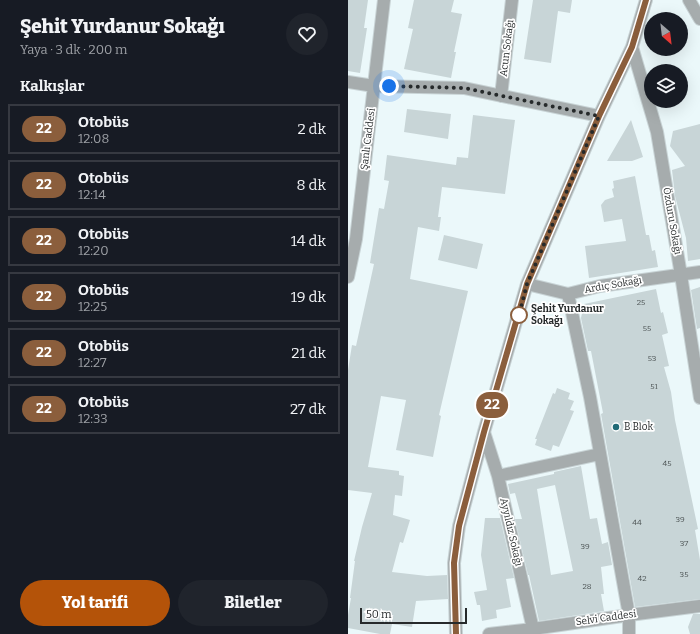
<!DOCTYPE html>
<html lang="tr">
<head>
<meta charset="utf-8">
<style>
  :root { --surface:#171b24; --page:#20242c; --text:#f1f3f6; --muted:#9ea1a6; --line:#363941; --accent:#b45309 }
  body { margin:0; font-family:Bitter,serif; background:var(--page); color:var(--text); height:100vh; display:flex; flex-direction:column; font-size:15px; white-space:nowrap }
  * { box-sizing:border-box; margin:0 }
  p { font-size:13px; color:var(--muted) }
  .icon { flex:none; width:22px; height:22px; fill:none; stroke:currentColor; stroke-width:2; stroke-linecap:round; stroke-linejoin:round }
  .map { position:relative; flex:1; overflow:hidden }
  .panel { display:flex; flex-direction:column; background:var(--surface); width:348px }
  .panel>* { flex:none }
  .badge { padding:0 8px; border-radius:13px; font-size:14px; line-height:26px }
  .needle { width:26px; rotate:152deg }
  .controls { position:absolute; left:296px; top:12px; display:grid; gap:8px }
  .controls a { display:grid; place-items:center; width:44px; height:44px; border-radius:50%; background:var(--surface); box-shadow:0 4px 16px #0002; font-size:20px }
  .scale { position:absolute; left:12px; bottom:10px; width:107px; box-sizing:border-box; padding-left:4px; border:2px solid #262a2b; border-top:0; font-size:11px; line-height:14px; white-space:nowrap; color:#262a2b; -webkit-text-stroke:3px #fff; paint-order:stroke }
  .you { position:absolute; width:20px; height:20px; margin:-10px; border:3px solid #fff; border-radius:50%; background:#1a73e8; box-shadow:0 0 0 6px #1a73e833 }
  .map>.badge { position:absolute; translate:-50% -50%; box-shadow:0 0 0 2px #fff }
  h2 { padding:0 20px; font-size:15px; line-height:36px }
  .round { display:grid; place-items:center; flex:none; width:42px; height:42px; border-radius:21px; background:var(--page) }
  .headline { display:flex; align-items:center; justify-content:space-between; height:68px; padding:0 20px }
  h1 { font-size:19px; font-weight:800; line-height:30px }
  .action { display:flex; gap:8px; margin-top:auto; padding:8px 20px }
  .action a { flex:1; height:46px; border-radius:24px; background:var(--accent); color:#fff; font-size:16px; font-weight:800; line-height:46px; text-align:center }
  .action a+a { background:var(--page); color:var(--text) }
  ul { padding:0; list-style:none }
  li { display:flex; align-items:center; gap:12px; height:50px; margin:0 8px 6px; padding:0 12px; border:2px solid var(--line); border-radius:0px }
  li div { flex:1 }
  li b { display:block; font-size:15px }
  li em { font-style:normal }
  li .badge { min-width:44px; font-weight:700; text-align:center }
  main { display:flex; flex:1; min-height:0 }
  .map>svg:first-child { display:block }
  .building { fill:#c8d5d7; fill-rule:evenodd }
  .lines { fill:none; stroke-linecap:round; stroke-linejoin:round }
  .minor-casing { stroke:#c8d3d5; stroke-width:14 }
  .minor { stroke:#a6acad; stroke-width:12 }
  .line-casing { stroke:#fff; stroke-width:9 }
  .line { stroke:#8b5e3c; stroke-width:6 }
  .walk { stroke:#262a2b; stroke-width:4; stroke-dasharray:0 7.2 }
  .stop-dot { fill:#fff; stroke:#8b5e3c; stroke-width:2 }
  .poi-dot { fill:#216a76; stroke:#fff; stroke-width:1.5 }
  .labels { text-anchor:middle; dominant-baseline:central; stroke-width:3.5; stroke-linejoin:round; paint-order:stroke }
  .number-label { font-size:8px; fill:#4e5556 }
  .street-label { font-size:10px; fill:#262a2b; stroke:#fff }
  .stop-label { font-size:10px; font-weight:bold; fill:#262a2b; stroke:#fff; text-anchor:start }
  .poi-label { font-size:10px; fill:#262a2b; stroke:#fff; text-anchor:start }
</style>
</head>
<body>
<main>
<section class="panel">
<div class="headline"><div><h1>Şehit Yurdanur Sokağı</h1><p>Yaya · 3 dk · 200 m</p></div><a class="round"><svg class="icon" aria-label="heart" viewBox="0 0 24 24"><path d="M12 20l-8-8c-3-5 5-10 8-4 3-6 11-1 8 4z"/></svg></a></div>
<h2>Kalkışlar</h2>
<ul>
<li><span class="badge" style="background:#8b5e3c;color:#fff">22</span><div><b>Otobüs</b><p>12:08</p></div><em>2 dk</em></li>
<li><span class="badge" style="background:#8b5e3c;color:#fff">22</span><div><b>Otobüs</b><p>12:14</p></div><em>8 dk</em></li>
<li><span class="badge" style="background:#8b5e3c;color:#fff">22</span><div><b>Otobüs</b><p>12:20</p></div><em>14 dk</em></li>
<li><span class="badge" style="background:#8b5e3c;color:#fff">22</span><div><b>Otobüs</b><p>12:25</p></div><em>19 dk</em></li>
<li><span class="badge" style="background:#8b5e3c;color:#fff">22</span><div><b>Otobüs</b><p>12:27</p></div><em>21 dk</em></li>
<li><span class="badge" style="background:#8b5e3c;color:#fff">22</span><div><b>Otobüs</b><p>12:33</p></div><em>27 dk</em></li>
</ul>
<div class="action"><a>Yol tarifi</a><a>Biletler</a></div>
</section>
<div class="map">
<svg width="352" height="634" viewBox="0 0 352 634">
  <rect width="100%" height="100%" fill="#ebf8fa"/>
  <path class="building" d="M 0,0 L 20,0 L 16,28 L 19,28 L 12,73 L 0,71 Z
    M 66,0 L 106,0 L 103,12 L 114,14 L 106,52 L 108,52 L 103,78 L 56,69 L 65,29 L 60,28 Z
    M 185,0 L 224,0 L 222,13 L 210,11 L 203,63 L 176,59 Z
    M 59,109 L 103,114 L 100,139 L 56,132 Z
    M 125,115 L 167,120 L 157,194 L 94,187 L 90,217 L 93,217 L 91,231 L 70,227 L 62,279 L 120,291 L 91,415 L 93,416 L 85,457 L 48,450 L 58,400 L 33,396 L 20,467 L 51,471 L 51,475 L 56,476 L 54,496 L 47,495 L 45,515 L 62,520 L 55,543 L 52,542 L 44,572 L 79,576 L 99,575 L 100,599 L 68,601 L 64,627 L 44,624 L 42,634 L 32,634 L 0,628 L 0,615 L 3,598 L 2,598 L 7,561 L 6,561 L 14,527 L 24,493 L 0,490 L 0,370 L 4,345 L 8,346 L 26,264 L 22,263 L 31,208 L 36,209 L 41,181 L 36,180 L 39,155 L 108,165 L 109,157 L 120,158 Z
    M 283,120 L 295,157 L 284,161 L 259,161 Z
    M 352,124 L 352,259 L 340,261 L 338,238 L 327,196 L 324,170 L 337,166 L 322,146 L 325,131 Z
    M 287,176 L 298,235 L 301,235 L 304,251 L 307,250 L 310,267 L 241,278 L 237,246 L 278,241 L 274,219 L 256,222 L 253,205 L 257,200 L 266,197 L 264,189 L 266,188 L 265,181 Z
    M 96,235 L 135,244 L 129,269 L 90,260 Z
    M 352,287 L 352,328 L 349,329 L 343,290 Z
    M 308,289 L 313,313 L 315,312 L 320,333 L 314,335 L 321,366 L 316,367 L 323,392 L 327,420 L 350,529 L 347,530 L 352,560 L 352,599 L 287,607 L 253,414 L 255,413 L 243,351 L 240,351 L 233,318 L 236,304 Z
    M 209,388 L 222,393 L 220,399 L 226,401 L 222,410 L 226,411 L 211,447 L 205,445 L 203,451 L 187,445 L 189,439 L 187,439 L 205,393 L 207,394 Z
    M 233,466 L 242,519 L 249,518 L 254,544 L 260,542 L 264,565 L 253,567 L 256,594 L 253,594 L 256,611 L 191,621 L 181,575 L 180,575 L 167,519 L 174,519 L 167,493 L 162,494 L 160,484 L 206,474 L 206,472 ZM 207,485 L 225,571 L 203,575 L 189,489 Z
    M 137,518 L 152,518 L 166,578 L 158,579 L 163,607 L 148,610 L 149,618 L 134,621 L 132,605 L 129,605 L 126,592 L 139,590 L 133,555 Z
    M 345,614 L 352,614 L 352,634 L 342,634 L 340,627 Z"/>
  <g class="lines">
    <g class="minor-casing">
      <path id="minor" d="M 341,0 L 352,19
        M 284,47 L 309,132 L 333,275 L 352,398
        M 0,82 L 26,86 L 116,88 L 251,116
        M 153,96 L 164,0
        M 0,277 L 8,239 L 36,0
        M 179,284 L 220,294 L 252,286 L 352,272
        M 220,294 L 242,397 L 281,615 L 281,634
        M 136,432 L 150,476 L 185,629 L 185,634
        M 150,476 L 252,454
        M 108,634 L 106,563 L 111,526 L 136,432 L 179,284 L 251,116 L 284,47 L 298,0
        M 141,634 L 185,629 L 281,615 L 352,606"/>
    </g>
    <use href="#minor" class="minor"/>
  </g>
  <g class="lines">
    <g class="line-casing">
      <path id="line" d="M 108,634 L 106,563 L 111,526 L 136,432 L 179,284 L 251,116 L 284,47 L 298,0"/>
    </g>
    <use href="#line" class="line"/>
    <path class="walk" d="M 41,86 L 116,88 L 251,116 L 179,284 L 171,315"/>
  </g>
  <circle class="stop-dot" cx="171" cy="315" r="8"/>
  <circle class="poi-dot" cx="268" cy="427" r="4"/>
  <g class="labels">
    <g class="number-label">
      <text x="293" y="302">25</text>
      <text x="299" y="328">55</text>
      <text x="304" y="358">53</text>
      <text x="306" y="386">51</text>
      <text x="319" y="463">45</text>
      <text x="332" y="519">39</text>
      <text x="289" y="522">44</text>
      <text x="336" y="543">37</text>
      <text x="237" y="546">39</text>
      <text x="336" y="574">35</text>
      <text x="294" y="578">42</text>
      <text x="239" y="586">28</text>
    </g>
    <g class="street-label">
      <text transform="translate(159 48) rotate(-83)">Acun Sokağı</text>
      <text transform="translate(20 139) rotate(-83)">Şanlı Caddesi</text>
      <text transform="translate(324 221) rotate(80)">Özduru Sokağı</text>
      <text transform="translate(265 285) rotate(-10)">Ardıç Sokağı</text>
      <text transform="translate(163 532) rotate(77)">Ayyıldız Sokağı</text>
      <text transform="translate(258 618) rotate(-8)">Selvi Caddesi</text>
    </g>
    <g class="stop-label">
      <text x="183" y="309">Şehit Yurdanur<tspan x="183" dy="12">Sokağı</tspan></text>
    </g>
    <g class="poi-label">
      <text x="276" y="427">B Blok</text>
    </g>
  </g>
</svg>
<div class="controls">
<a><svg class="needle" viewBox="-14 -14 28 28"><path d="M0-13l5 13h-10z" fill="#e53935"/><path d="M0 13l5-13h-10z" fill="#9ea1a6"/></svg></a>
<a><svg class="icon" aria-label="layers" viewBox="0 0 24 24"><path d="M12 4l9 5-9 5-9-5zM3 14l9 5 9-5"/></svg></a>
</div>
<div class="scale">50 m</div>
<div class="you" style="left:41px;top:86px"></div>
<b class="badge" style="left:144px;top:405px;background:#8b5e3c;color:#fff">22</b>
</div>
</main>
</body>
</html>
